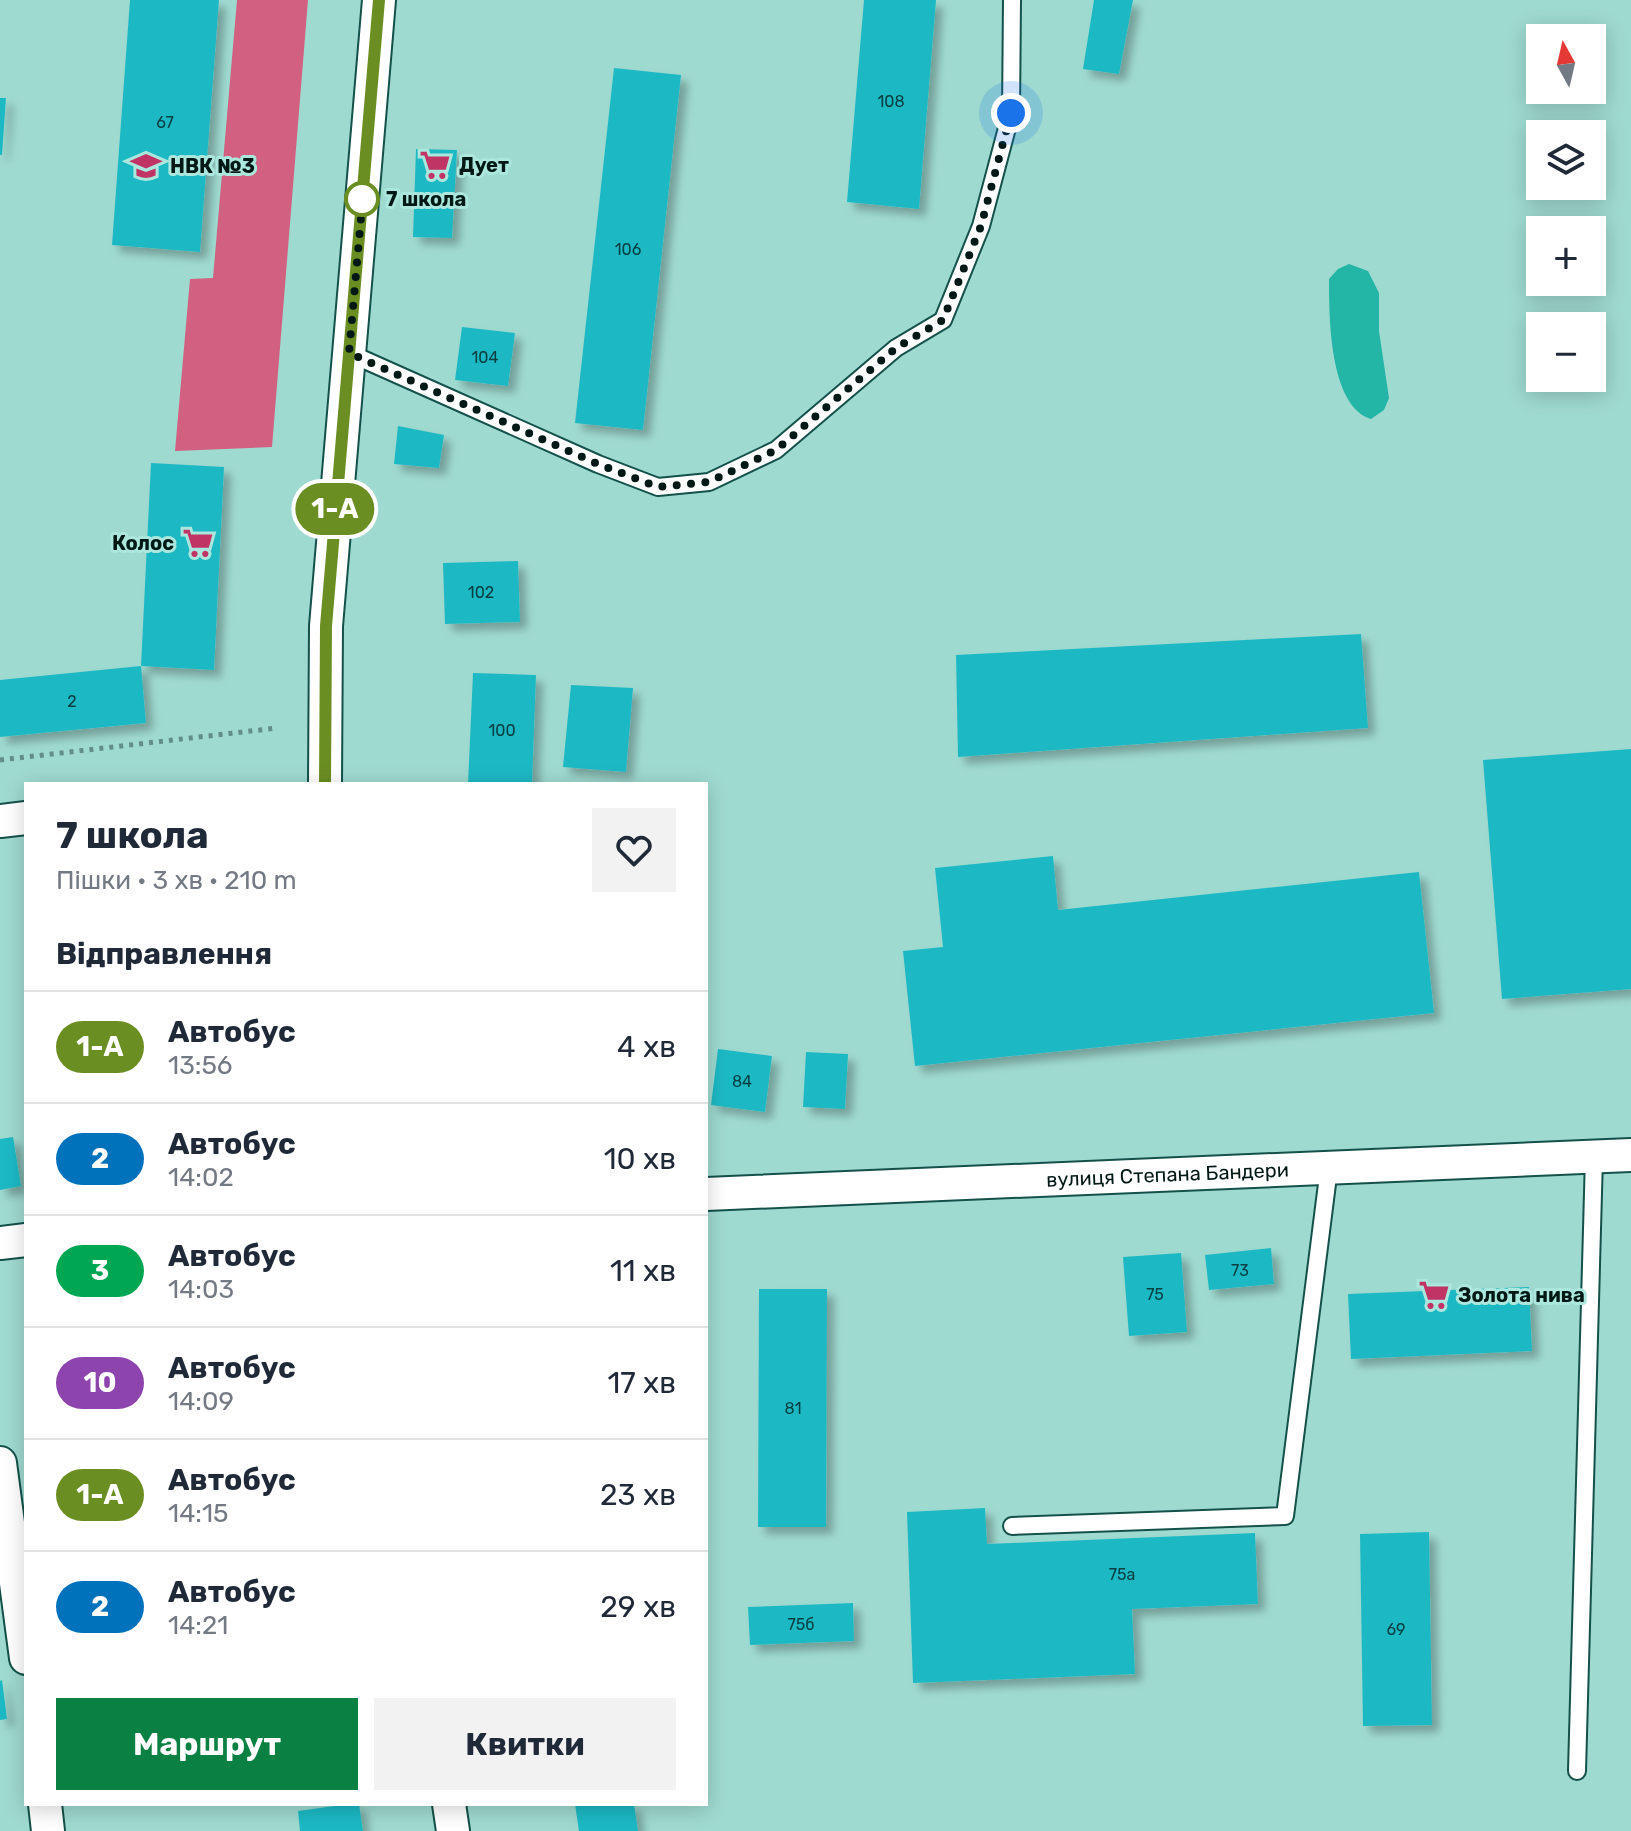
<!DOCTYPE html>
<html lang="uk">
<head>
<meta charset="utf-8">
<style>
  :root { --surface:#fff; --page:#f2f2f3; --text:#1f2937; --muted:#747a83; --line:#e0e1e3; --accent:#0b8043 }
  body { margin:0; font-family:Rubik,sans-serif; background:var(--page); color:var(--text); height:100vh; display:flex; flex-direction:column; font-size:30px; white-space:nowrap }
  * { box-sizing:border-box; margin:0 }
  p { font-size:26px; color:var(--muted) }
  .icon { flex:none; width:44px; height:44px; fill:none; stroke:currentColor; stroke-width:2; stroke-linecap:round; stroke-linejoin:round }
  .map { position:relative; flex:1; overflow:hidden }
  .sheet { position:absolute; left:24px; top:782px; width:684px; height:1024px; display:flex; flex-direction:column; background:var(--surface); border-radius:0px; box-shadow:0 4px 20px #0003 }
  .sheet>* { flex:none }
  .badge { padding:0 16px; border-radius:26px; font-size:28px; line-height:52px }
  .needle { width:52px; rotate:352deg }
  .tools { position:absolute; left:1526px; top:24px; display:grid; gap:16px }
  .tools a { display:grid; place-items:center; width:80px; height:80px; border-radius:0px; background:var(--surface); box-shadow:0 4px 20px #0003; font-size:40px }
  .you { position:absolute; width:40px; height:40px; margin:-20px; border:6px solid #fff; border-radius:50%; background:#1a73e8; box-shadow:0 0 0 12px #1a73e833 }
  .map>.badge { position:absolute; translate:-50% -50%; box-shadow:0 0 0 4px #fff }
  h2 { padding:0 32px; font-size:30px; line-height:72px }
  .round { display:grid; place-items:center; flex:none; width:84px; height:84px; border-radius:0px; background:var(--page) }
  .overview { display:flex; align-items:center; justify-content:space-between; height:136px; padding:0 32px }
  h1 { font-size:38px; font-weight:700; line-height:60px }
  .primary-button { display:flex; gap:16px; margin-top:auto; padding:16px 32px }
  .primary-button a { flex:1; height:92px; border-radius:0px; background:var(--accent); color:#fff; font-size:32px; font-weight:700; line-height:92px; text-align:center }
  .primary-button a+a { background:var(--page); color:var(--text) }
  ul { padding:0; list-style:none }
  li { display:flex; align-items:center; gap:24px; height:112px; padding:0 32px; border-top:2px solid var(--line) }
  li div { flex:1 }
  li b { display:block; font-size:30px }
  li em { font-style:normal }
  li .badge { min-width:88px; font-weight:700; text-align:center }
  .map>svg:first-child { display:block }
  .forest { fill:#d26081 }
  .water { fill:#23b6a7 }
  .building { fill:#1eb9c5; filter:url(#shadow) }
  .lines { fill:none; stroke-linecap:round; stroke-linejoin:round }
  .service-casing { stroke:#13514a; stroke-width:20 }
  .minor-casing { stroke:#13514a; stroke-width:36 }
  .path { stroke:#618e86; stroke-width:5; stroke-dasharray:4 6; stroke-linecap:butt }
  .service { stroke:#fff; stroke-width:16 }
  .minor { stroke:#fff; stroke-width:32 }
  .line-casing { stroke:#fff; stroke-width:18 }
  .line { stroke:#6b8e23; stroke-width:12 }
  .walk { stroke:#011815; stroke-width:8; stroke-dasharray:0 14.4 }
  .stop-dot { fill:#fff; stroke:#6b8e23; stroke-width:4 }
  .labels { text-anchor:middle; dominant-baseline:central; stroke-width:6; stroke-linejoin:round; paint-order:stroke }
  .number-label { font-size:16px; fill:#084041 }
  .poi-label { font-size:20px; font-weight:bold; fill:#011815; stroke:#abe7dd; text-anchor:start }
  .stop-label { font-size:20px; font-weight:bold; fill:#011815; stroke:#abe7dd; text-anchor:start }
  .street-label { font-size:20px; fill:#011815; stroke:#abe7dd }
</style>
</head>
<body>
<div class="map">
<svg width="1631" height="1831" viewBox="0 0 1631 1831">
  <defs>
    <filter id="shadow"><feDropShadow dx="7" dy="7" stdDeviation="4" flood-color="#0004"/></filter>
  </defs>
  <rect width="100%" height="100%" fill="#9fdad0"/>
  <path class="forest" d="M 237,0 L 308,0 L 272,447 L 175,451 L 190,279 L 213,278 Z"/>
  <path class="water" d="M 1349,264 L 1368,271 L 1379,293 L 1379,331 L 1389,398 L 1384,410 L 1371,419 C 1329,406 1329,316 1329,279 L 1338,269 Z"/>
  <path class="building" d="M 130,0 L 219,0 L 200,252 L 112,245 Z
    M 864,0 L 936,0 L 919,209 L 847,202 Z
    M 1094,0 L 1133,0 L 1119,74 L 1083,69 Z
    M 614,68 L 681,75 L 643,430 L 575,423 Z
    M 0,98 L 6,98 L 2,155 L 0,155 Z
    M 416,149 L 457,150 L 452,238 L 413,237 Z
    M 462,327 L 515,333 L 508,386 L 455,380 Z
    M 398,426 L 444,435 L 439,468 L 394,464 Z
    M 151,463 L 224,467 L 214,670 L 141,666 Z
    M 518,561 L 520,622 L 445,624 L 443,563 Z
    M 1361,634 L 1368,728 L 958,757 L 956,655 Z
    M 141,666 L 146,723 L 0,737 L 0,680 Z
    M 473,673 L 536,675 L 532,784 L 468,784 Z
    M 571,685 L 633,688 L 626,772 L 563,767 Z
    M 1631,749 L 1631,989 L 1502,999 L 1483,760 Z
    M 1053,856 L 1058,910 L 1419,872 L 1434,1013 L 915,1066 L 903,951 L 943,947 L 935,868 Z
    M 718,1049 L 772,1056 L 765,1112 L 711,1105 Z
    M 806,1052 L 848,1054 L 845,1109 L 803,1107 Z
    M 13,1137 L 21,1186 L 0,1190 L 0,1139 Z
    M 1271,1248 L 1274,1284 L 1209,1290 L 1205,1255 Z
    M 1181,1253 L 1187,1332 L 1129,1336 L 1123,1257 Z
    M 1529,1287 L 1532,1351 L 1351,1359 L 1348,1294 Z
    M 759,1289 L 827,1289 L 826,1527 L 758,1527 Z
    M 985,1508 L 987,1544 L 1255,1533 L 1258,1604 L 1132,1609 L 1135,1674 L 913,1683 L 907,1512 Z
    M 1429,1532 L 1432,1725 L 1363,1726 L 1360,1534 Z
    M 853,1603 L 854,1641 L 750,1645 L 748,1607 Z
    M 2,1680 L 7,1719 L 0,1720 L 0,1681 Z
    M 349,1804 L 359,1804 L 363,1831 L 300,1831 L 298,1811 Z
    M 575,1804 L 634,1804 L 638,1831 L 579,1831 Z"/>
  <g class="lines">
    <g class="service-casing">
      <path id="service" d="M 349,353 L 598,464 L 658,487 L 709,482 L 776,450 L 896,348 L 943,320 L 981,226 L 1011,113 L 1012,0
        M 1012,1526 L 1285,1516 L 1329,1168
        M 1577,1771 L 1594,1157"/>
    </g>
    <g class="minor-casing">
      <g id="minor">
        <path d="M 325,784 L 326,626 L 379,0"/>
        <path d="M 0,821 L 26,818"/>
        <path id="s1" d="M 706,1194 L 1631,1155"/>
        <path d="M 0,1243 L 26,1240"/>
        <path d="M 0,1463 L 26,1658"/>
        <path d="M 45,1804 L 48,1831"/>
        <path d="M 449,1804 L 453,1831"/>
      </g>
    </g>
    <path class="path" d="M 0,760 L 277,728"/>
    <use href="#service" class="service"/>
    <use href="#minor" class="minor"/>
  </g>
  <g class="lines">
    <g class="line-casing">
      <path id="line" d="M 325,784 L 326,626 L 379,0"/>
    </g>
    <use href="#line" class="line"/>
    <path class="walk" d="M 362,199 L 363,195 L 349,353 L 598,464 L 658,487 L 709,482 L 776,450 L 896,348 L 943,320 L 981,226 L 1011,113"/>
  </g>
  <defs>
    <g id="supermarket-bare" transform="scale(2.4)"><path d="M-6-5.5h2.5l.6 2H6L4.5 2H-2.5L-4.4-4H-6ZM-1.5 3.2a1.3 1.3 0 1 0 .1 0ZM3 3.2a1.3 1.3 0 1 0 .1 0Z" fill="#c03365" stroke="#abe7dd" stroke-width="2.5" paint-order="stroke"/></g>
    <g id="school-bare" transform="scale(2.4)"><path d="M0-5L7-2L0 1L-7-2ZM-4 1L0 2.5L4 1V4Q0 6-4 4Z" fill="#c03365" stroke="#abe7dd" stroke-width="2.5" paint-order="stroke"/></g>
  </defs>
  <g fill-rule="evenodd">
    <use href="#supermarket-bare" x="435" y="165"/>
    <use href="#school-bare" x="146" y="166"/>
    <use href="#supermarket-bare" x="198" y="543"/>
    <use href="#supermarket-bare" x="1434" y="1295"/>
  </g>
  <circle class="stop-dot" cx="362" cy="199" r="16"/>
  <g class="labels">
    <g class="number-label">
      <text x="891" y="101">108</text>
      <text x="165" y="122">67</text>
      <text x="628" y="249">106</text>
      <text x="485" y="357">104</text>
      <text x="481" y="592">102</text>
      <text x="72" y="701">2</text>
      <text x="502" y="730">100</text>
      <text x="742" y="1081">84</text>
      <text x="1240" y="1270">73</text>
      <text x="1155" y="1294">75</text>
      <text x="793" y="1408">81</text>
      <text x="1122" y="1574">75а</text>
      <text x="801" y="1624">75б</text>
      <text x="1396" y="1629">69</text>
    </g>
    <g class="poi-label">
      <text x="459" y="165">Дует</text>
      <text x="170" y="166">НВК №3</text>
      <text x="174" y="543" text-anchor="end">Колос</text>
      <text x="1458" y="1295">Золота нива</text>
    </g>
    <g class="stop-label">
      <text x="386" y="199">7 школа</text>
    </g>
    <g class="street-label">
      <text stroke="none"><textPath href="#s1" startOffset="462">вулиця Степана Бандери</textPath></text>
    </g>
  </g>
</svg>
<div class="tools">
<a><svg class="needle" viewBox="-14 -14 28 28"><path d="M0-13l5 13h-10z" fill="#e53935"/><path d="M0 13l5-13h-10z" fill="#747a83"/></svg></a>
<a><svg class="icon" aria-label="layers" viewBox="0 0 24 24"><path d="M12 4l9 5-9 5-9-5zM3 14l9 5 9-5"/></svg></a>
<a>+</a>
<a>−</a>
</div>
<div class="you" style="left:1011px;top:113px"></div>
<b class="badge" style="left:335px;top:509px;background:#6b8e23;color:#fff">1-А</b>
<section class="sheet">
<div class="overview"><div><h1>7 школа</h1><p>Пішки · 3 хв · 210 m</p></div><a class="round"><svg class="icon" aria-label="heart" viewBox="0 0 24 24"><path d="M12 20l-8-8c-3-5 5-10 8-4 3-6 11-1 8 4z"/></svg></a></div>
<h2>Відправлення</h2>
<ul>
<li><span class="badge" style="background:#6b8e23;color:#fff">1-А</span><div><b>Автобус</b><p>13:56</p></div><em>4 хв</em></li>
<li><span class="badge" style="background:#0072bc;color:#fff">2</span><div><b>Автобус</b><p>14:02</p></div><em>10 хв</em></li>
<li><span class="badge" style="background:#00a651;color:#fff">3</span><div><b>Автобус</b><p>14:03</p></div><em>11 хв</em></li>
<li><span class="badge" style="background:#8e44ad;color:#fff">10</span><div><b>Автобус</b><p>14:09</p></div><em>17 хв</em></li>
<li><span class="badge" style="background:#6b8e23;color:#fff">1-А</span><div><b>Автобус</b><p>14:15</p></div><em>23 хв</em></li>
<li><span class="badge" style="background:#0072bc;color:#fff">2</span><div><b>Автобус</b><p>14:21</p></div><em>29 хв</em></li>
</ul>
<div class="primary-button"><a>Маршрут</a><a>Квитки</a></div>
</section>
</div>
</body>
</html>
